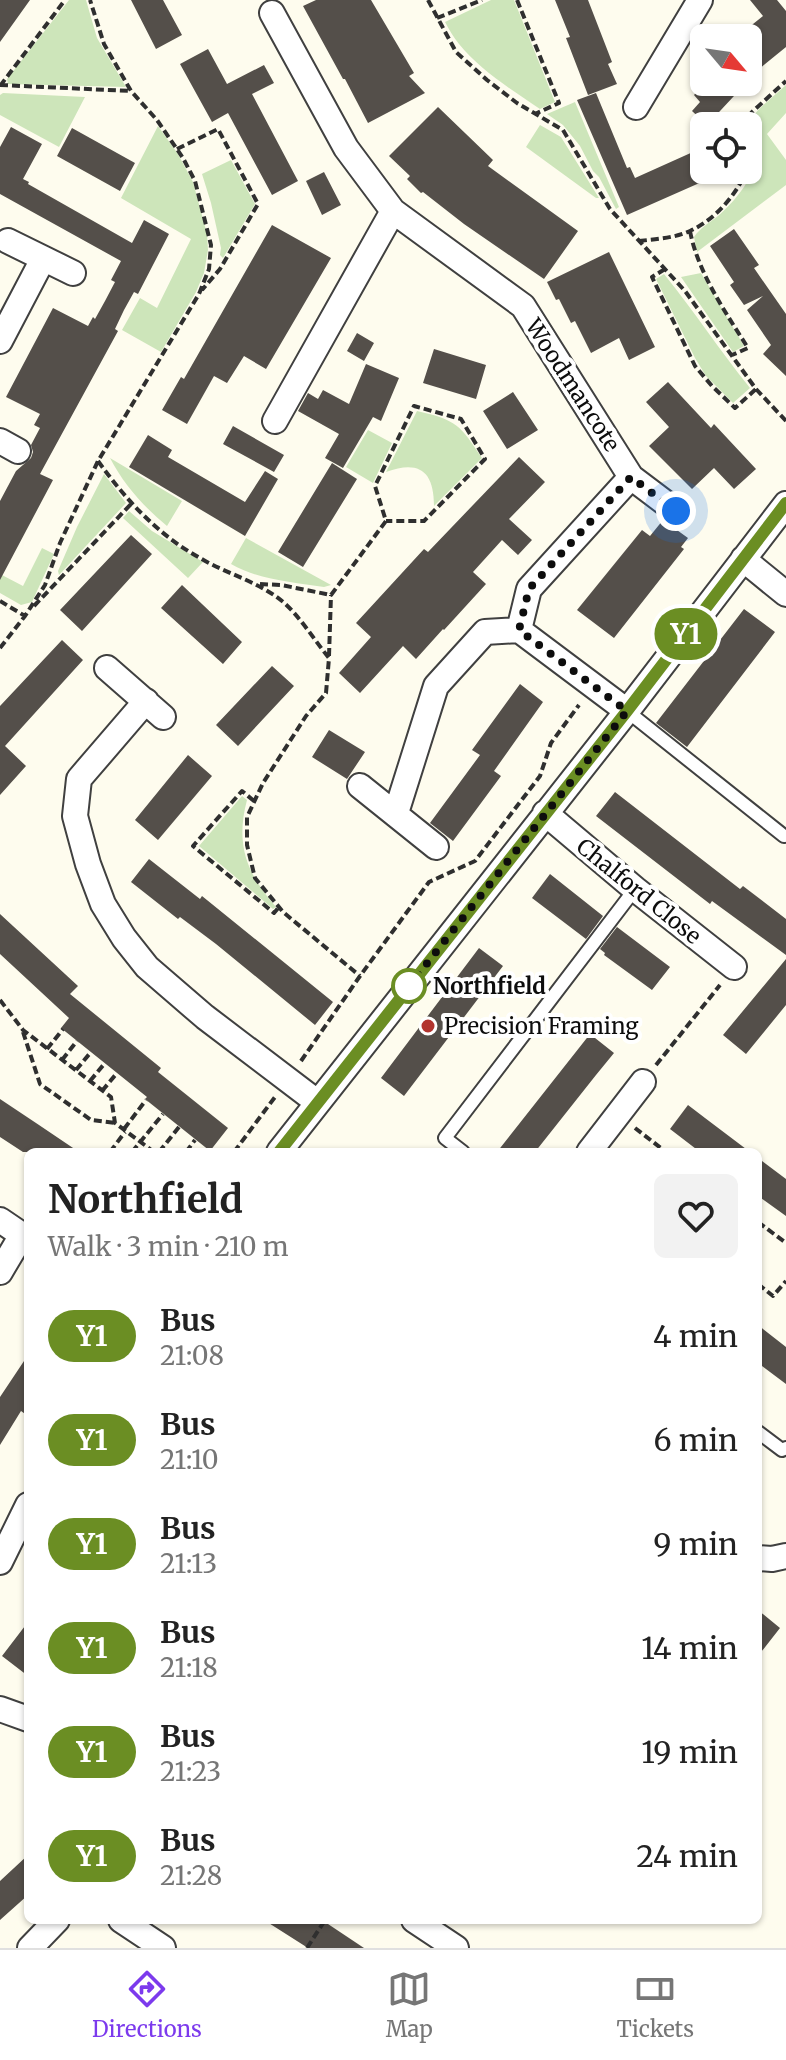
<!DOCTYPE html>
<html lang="en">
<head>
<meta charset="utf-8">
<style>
  :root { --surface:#fff; --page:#f2f2f2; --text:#222; --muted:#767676; --line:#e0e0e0; --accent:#7c3aed }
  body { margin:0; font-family:Merriweather,serif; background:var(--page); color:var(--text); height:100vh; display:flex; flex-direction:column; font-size:30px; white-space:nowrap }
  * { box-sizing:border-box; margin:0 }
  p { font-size:26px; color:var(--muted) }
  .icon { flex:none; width:44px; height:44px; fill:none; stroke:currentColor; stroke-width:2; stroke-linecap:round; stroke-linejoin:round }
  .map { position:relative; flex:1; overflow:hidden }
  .drawer { position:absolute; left:24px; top:1148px; width:738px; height:776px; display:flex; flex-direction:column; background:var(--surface); border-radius:12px; box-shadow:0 2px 6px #0004 }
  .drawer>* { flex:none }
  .badge { padding:0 16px; border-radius:26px; font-size:28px; line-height:52px }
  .needle { width:52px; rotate:119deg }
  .fabs { position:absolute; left:690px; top:24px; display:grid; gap:16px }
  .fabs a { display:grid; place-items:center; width:72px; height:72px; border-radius:12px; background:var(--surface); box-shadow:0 2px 6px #0004; font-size:40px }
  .you { position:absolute; width:40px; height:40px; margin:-20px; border:6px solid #fff; border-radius:50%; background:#1a73e8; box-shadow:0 0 0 12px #1a73e833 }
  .map>.badge { position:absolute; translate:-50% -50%; box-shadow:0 0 0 4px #fff }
  .round { display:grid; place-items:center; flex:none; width:84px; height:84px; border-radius:12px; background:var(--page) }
  .overview { display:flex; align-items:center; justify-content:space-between; height:136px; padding:0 24px }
  h1 { font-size:38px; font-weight:700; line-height:60px }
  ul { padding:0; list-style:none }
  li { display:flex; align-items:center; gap:24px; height:104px; padding:0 24px }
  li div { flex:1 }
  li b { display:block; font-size:30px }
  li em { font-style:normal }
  li .badge { min-width:88px; font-weight:700; text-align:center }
  .menu { display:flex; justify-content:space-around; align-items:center; height:112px; border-top:2px solid var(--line); background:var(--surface); font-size:22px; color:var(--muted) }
  .menu a { display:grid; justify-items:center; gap:4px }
  .menu .selected { color:var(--accent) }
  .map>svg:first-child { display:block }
  .grass { fill:#cde5ba }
  .building { fill:#544f4a }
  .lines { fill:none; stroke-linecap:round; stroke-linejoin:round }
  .lane-casing { stroke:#404040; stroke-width:16 }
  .street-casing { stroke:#404040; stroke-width:28 }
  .path { stroke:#2f2f2f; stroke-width:4; stroke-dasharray:8 4; stroke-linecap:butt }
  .lane { stroke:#fff; stroke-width:12 }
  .street { stroke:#fff; stroke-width:24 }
  .line-casing { stroke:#fff; stroke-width:18 }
  .line { stroke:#6b8e23; stroke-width:12 }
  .walk { stroke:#0d0d0d; stroke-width:8; stroke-dasharray:0 14.4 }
  .stop-dot { fill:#fff; stroke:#6b8e23; stroke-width:4 }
  .poi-dot { fill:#b2342f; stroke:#fff; stroke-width:3 }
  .labels { text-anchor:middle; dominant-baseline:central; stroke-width:8; stroke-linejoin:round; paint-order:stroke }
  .street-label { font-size:22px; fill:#0d0d0d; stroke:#fff }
  .stop-label { font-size:22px; font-weight:bold; fill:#0d0d0d; stroke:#fff; text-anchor:start }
  .poi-label { font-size:22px; fill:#0d0d0d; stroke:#fff; text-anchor:start }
</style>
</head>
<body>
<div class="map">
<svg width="786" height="1948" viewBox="0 0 786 1948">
  <rect width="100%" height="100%" fill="#fefcee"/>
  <path class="grass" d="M 69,0 L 86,0 L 97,38 L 126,87 L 8,84 L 7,79 Z
    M 491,0 L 514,0 L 555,102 L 540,109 C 512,90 480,70 459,44 C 453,37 449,29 445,22 Z
    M 786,85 L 786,113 L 767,134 L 786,160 L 786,185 L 697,252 L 694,237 C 700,228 709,223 718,216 C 729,207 755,179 752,164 C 751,162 749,160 749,158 C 746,149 748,136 748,126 L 745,126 L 759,109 Z
    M 3,93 L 85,97 L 59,147 L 0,115 L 0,95 Z
    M 575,102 L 619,207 L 616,209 L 599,177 L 593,171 L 580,146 L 563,125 L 547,114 Z
    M 540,125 L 561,137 L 599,198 L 596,198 L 526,147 Z
    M 158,126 L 178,154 L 193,182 L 207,234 L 208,250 L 204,273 L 196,292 L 161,352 L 122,330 L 140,298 L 157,308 L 191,239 L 121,198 Z
    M 231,160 L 255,204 L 223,258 L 220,255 L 221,248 L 211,203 L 202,174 Z
    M 701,273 L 744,346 L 733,352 L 681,277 Z
    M 664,274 C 694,311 720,351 750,388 L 733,403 L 706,376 L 695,358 L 656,279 Z
    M 417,411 C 457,420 460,425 482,458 L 434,506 C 434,471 419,460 386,472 Z
    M 368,430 L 392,443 L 373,483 L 346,467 Z
    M 110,458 L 182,501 L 167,526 C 144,507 124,485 110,458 Z
    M 104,474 L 126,503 L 59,575 L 58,571 L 77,527 Z
    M 129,511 L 152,531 L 203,562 L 188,578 L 123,518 Z
    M 246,538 L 331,585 L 324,587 C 292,582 259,580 231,564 Z
    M 42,548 L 54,554 L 32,602 L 21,605 L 0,593 L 0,574 L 23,586 Z
    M 242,796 L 247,800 C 235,845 247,874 276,907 L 273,909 L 199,846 Z"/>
  <path class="building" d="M 0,0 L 30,0 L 0,42 Z
    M 131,0 L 163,0 L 182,35 L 156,49 Z
    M 316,0 L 371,0 L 414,73 L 409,76 L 425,93 L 368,123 L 345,79 L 343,79 L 303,6 Z
    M 555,0 L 588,0 L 612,62 L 608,64 L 617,84 L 588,95 L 566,38 L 570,37 Z
    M 750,0 L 777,0 L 786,11 L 786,47 L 748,78 L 748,28 L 763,16 Z
    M 208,49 L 227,84 L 264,65 L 274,83 L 252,94 L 298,181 L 272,195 L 228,113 L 212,122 L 180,64 Z
    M 706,82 L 747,82 L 707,125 L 692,111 L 700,102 L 694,95 Z
    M 596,93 L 627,168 L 630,167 L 635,178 L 704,147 L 704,181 L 627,215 L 577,100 Z
    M 438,107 L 493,160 L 488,166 L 578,231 L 544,279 L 464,224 L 423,192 L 421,193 L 407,179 L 410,176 L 389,156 Z
    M 11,127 L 42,144 L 23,179 L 29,182 L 28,184 L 132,243 L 144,220 L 169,234 L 138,294 L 134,292 L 124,310 L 115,329 L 118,331 L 40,474 L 53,480 L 0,580 L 0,501 L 16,471 L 31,458 L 33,452 L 31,445 L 40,428 L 34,425 L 40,414 L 6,397 L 53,308 L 88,326 L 93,317 L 95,319 L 105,301 L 115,282 L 111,280 L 121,261 L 0,194 L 0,147 Z
    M 72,128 L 135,163 L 120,191 L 57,156 Z
    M 324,172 L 341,205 L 322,215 L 306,181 Z
    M 272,225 L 331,258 L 266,369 L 244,356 L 227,383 L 214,376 L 187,424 L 162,410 L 181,377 L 184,379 Z
    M 734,229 L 759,265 L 754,268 L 786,314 L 786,376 L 763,354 L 771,345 L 747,310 L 763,296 L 744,305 L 730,285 L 734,282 L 710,246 Z
    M 609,252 L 655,347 L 629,360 L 619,338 L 591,353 L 575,321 L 571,323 L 559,299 L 556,300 L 547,282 Z
    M 357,333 L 374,343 L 364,361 L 347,351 Z
    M 434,349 L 486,365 L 476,399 L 423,383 Z
    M 366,364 L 399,378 L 381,421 L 373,417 L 343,468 L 325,458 L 339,434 L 298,411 L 308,393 L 318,399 L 323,390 L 349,404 Z
    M 668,382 L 711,428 L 714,424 L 756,469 L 734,489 L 714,468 L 692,489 L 649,446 L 669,427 L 646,402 Z
    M 513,392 L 538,430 L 507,449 L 483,411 Z
    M 233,426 L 284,455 L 274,472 L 223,444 Z
    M 148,435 L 172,450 L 168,457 L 245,502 L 265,471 L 278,479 L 245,536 L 129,467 Z
    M 519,457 L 545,482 L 509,519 L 532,540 L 518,555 L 502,540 L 473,572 L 486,584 L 444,630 L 443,629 L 416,659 L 403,646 L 360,693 L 339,673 L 371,637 L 356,623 L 424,549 L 428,552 Z
    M 332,463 L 357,479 L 303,567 L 278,552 Z
    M 663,520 L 688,538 L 681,547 L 684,549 L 614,638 L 577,610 L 642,530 L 650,536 Z
    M 131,535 L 152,554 L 82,631 L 60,610 Z
    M 182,585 L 242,642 L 223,664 L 161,608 Z
    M 744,609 L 775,632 L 687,747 L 656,723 Z
    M 62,640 L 83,660 L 5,746 L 26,766 L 0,795 L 0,706 Z
    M 272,666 L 294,686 L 238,746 L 216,725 Z
    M 520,684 L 543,702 L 494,771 L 501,776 L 453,841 L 430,823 L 480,755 L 472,750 Z
    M 329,730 L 365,752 L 347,779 L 312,757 Z
    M 188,755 L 212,776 L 158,840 L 135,820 Z
    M 615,792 L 740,889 L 743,886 L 786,919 L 786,955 L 712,901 L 710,904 L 596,816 Z
    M 149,859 L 200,899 L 202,896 L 333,1002 L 315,1025 L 216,944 L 180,917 L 178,919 L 131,882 Z
    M 550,874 L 603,916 L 586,939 L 532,898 Z
    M 0,914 L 78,986 L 70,994 L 161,1068 L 158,1072 L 228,1128 L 210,1151 L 145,1099 L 147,1097 L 61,1028 L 69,1018 L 0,954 Z
    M 617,927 L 670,967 L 652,990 L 604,955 L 605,953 L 600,949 Z
    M 479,948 L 503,966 L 404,1096 L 381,1078 Z
    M 786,959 L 786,1005 L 746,1054 L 723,1035 Z
    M 590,1034 L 614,1053 L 596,1075 L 535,1152 L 497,1152 Z
    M 0,1099 L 39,1125 L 79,1152 L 23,1152 L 0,1137 Z
    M 688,1105 L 705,1118 L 750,1152 L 700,1152 L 670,1129 Z
    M 758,1158 L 786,1179 L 786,1216 L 758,1196 Z
    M 758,1325 L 786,1347 L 786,1384 L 758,1363 Z
    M 28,1355 L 28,1416 L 21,1411 L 0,1445 L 0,1397 Z
    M 758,1610 L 780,1628 L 758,1656 Z
    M 28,1622 L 28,1676 L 2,1656 Z
    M 28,1855 L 28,1895 L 0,1920 L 0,1881 Z
    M 264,1920 L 322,1920 L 364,1948 L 308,1948 Z"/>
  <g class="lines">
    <g class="lane-casing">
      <path id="lane" d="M 627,711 L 784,836
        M 463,1152 L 445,1138 L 635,889
        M 758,1432 L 782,1450 L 786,1448"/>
    </g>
    <g class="street-casing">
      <path id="street" d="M 272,13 L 346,148 L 393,211 L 523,306 L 631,477 L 676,511
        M 636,107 L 700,0
        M 8,241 L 73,273
        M 0,341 L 43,259
        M 275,421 L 393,211
        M 0,441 L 18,451
        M 743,559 L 786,594
        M 107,668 L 163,717
        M 146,701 L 79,779 L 75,816 L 88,864 L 103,904 L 124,938 L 147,967 L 205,1017 L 317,1102
        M 627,711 L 519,630 L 529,589 L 631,477
        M 360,786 L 436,847
        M 396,813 L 436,686 L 485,632 L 519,630
        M 545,813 L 635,889 L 734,967
        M 279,1152 L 627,711 L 786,504
        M 589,1152 L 643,1082
        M 0,1220 L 28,1239
        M 0,1272 L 22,1235
        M 758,1558 L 772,1559 L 786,1556
        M 0,1562 L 28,1505
        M 0,1709 L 28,1719
        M 121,1920 L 163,1948
        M 414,1920 L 456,1948
        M 30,1948 L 57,1920"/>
    </g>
    <path class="path" d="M 428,0 L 456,52 L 487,80 L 517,103 L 563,130 L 610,209 L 685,291 L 756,389 L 786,421
      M 517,0 L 559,103 L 535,114
      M 437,18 L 482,0
      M 0,85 L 131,91
      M 0,86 L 65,0
      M 740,126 L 752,112 L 786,81
      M 177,149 L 218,129 L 258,204 L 220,269 L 202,290
      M 690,231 C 698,273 726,313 748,348 L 732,355
      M 639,241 C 656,239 675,238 690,231 C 716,219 736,195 747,170
      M 665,269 L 652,277 L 695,366 L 712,386 L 735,408 L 756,389
      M 98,461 C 126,500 158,535 200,558 C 227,574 257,581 282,601 C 299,615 315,641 329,658 L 326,693 L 306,716 L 263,783 L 247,817 L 247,845 L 255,878 L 283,912 L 360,976
      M 260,584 L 281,585 L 331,595 L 386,521 L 375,486 L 414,406 L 461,419 L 485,459 L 424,521 L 386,521
      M 0,601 L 25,616
      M 34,606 L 131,504
      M 0,648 L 25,616 L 45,585 L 60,543 L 98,461 L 199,294 L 209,269 L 211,245 L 195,181 L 183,158 L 157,120 L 131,91 L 104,44 L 90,0
      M 329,656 L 331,595
      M 254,801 L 242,791 L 193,846 L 274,913 L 279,907
      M 0,1000 L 23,1030 L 111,1097 L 115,1123 L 154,1152
      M 23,1032 L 40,1084 L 91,1120 L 115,1123
      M 47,1049 L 63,1029
      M 62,1060 L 77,1041
      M 301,1061 L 360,976 L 429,882 L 475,861 L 540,776 L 551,743 L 579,705
      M 656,1065 L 720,985
      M 76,1070 L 91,1052
      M 90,1081 L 105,1063
      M 102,1091 L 117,1073
      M 635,1128 L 666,1152
      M 124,1129 L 146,1100
      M 110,1152 L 125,1132
      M 132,1152 L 163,1114
      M 159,1152 L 179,1127
      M 186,1152 L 195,1140
      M 234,1152 L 275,1097
      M 758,1222 L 786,1243
      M 758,1284 L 773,1296 L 786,1281
      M 307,1948 L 325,1920"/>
    <use href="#lane" class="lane"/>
    <use href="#street" class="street"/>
  </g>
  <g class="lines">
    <g class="line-casing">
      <path id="line" d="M 279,1152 L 627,711 L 786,503"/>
    </g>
    <use href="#line" class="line"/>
    <path class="walk" d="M 409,986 L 627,711 L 519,630 L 529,589 L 631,477 L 676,511"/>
  </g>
  <circle class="stop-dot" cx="409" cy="986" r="16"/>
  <circle class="poi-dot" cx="428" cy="1026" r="8"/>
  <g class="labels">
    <g class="street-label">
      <text transform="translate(573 385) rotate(57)">Woodmancote</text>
      <text transform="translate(639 891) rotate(39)">Chalford Close</text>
    </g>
    <g class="stop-label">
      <text x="433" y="986">Northfield</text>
    </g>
    <g class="poi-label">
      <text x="444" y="1026">Precision Framing</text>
    </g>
  </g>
</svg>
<div class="fabs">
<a><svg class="needle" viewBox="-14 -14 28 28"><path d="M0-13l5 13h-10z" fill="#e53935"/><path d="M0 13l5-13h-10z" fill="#767676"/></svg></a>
<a><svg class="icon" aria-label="locate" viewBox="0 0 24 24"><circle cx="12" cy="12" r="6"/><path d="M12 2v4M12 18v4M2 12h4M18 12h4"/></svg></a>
</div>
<div class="you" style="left:676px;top:511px"></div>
<b class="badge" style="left:686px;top:634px;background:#6b8e23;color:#fff">Y1</b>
<section class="drawer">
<div class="overview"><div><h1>Northfield</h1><p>Walk · 3 min · 210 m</p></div><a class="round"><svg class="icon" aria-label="heart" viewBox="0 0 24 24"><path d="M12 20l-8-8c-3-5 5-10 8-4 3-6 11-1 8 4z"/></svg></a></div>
<ul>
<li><span class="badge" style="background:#6b8e23;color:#fff">Y1</span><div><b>Bus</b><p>21:08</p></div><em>4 min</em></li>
<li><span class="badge" style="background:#6b8e23;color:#fff">Y1</span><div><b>Bus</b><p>21:10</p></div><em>6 min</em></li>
<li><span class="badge" style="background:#6b8e23;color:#fff">Y1</span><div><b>Bus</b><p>21:13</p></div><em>9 min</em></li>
<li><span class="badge" style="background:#6b8e23;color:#fff">Y1</span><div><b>Bus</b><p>21:18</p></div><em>14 min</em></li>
<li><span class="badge" style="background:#6b8e23;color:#fff">Y1</span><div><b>Bus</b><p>21:23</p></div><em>19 min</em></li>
<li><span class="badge" style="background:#6b8e23;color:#fff">Y1</span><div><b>Bus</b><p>21:28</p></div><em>24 min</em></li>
</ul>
</section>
</div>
<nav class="menu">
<a class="selected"><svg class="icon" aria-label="directions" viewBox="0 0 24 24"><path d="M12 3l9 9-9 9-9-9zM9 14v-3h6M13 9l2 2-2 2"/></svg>Directions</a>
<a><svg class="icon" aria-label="map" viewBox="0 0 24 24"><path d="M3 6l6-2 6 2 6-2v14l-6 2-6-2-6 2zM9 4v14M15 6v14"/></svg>Map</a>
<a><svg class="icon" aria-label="tickets" viewBox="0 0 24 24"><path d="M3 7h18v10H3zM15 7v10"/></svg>Tickets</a>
</nav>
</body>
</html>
